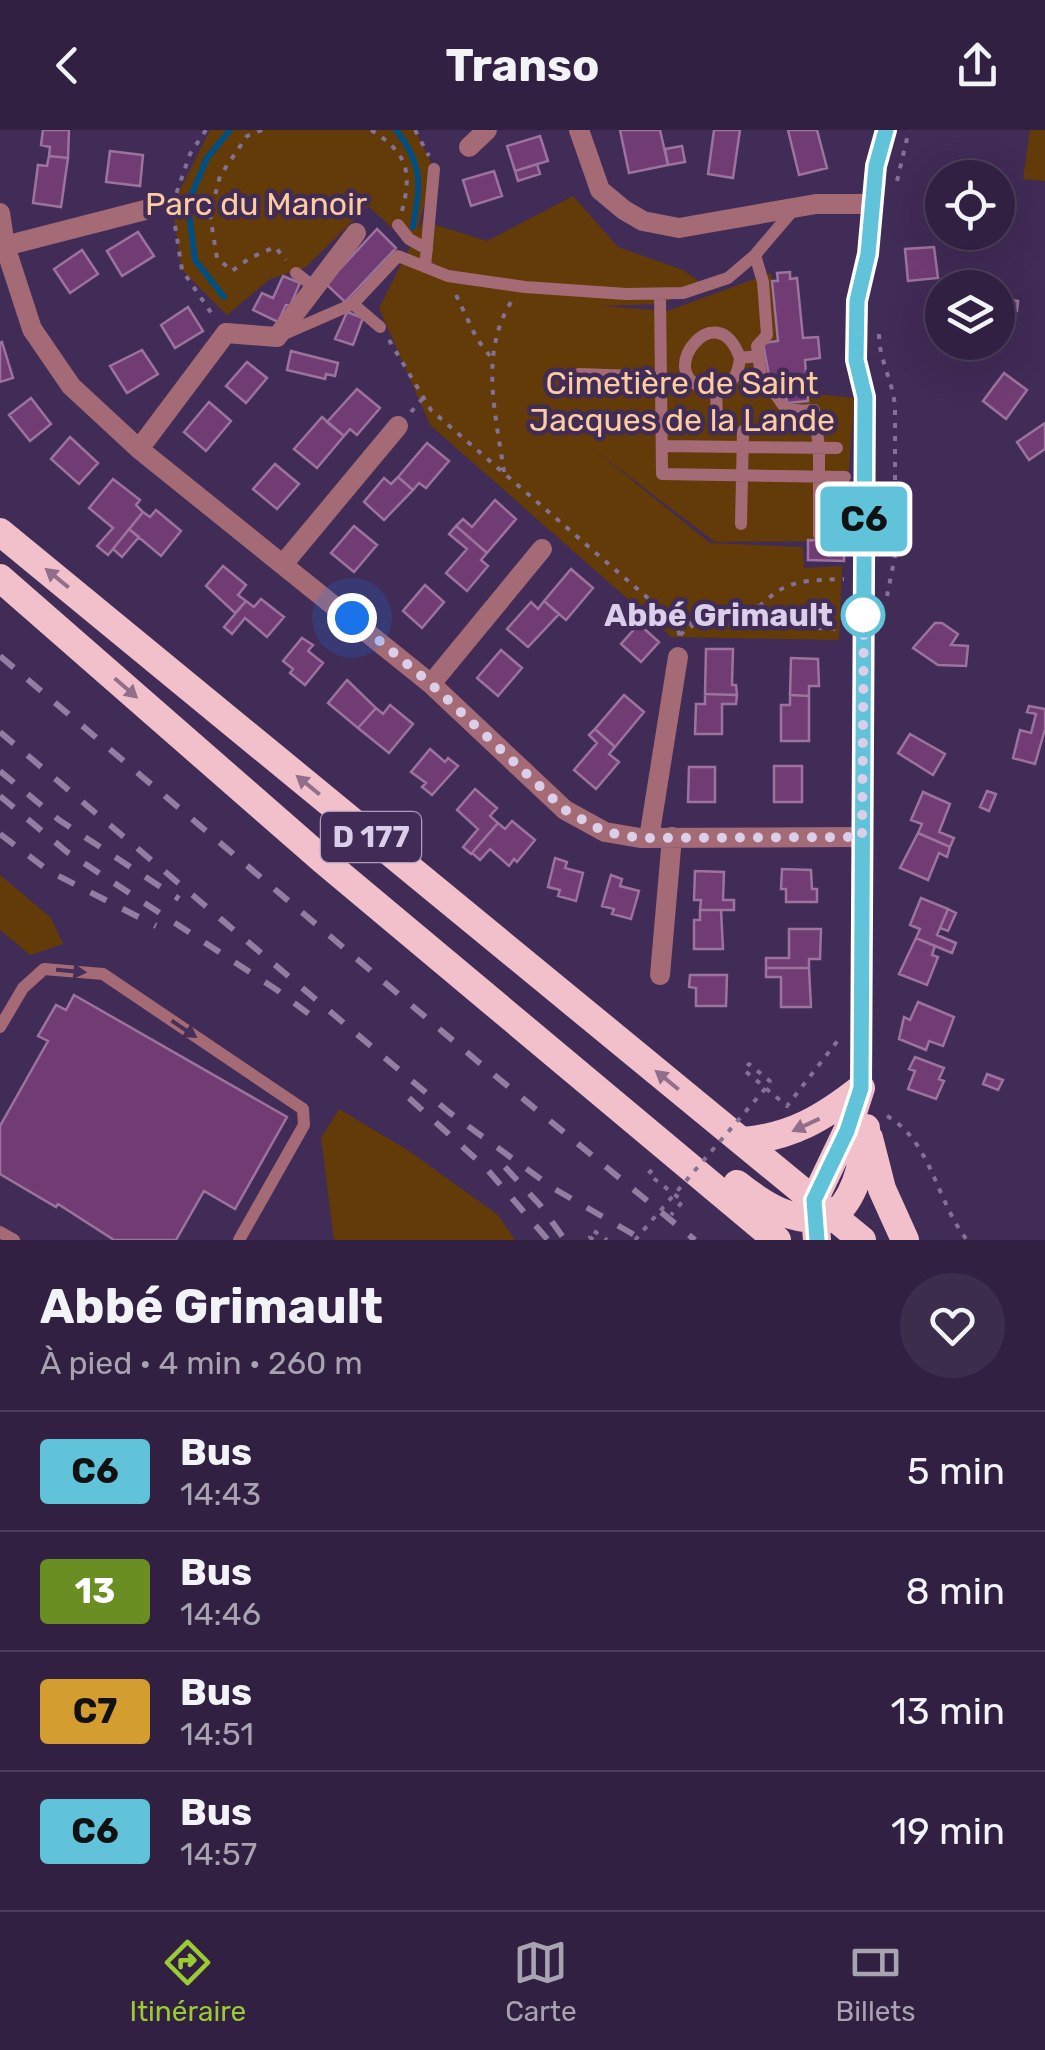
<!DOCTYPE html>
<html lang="fr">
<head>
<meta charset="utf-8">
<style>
  :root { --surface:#312041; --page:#3d2d4c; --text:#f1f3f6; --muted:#a8a3b1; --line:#4c3e5a; --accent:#9bcb32 }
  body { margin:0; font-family:Rubik,sans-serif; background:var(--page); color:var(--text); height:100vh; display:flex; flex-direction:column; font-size:38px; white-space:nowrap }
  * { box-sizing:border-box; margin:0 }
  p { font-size:32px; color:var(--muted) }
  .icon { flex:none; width:55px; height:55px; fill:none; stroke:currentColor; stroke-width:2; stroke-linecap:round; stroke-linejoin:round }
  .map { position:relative; height:1110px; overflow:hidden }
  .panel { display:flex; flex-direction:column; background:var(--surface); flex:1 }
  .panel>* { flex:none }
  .badge { padding:0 20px; border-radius:8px; font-size:35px; line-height:65px }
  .controls { position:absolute; left:925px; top:30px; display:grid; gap:20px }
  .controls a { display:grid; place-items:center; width:90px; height:90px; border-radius:50%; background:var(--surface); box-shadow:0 10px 40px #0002,0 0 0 2px var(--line); font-size:50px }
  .you { position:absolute; width:50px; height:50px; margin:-25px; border:8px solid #fff; border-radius:50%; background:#1a73e8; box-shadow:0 0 0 15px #1a73e833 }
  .map>.badge { position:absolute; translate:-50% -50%; box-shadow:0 0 0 5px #fff }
  .round { display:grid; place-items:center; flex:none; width:105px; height:105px; border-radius:52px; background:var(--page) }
  .headline { display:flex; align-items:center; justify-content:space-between; height:170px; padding:0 40px }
  h1 { font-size:48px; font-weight:700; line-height:75px }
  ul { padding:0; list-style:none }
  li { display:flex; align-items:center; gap:30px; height:120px; padding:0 40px; border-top:2px solid var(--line) }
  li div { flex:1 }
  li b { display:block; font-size:38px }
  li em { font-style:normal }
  li .badge { min-width:110px; font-weight:700; text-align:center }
  header { display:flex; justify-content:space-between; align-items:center; height:130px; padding:0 40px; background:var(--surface); font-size:45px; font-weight:700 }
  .tabs { display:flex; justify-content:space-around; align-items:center; height:140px; border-top:2px solid var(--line); background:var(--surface); font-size:28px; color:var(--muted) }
  .tabs a { display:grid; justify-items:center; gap:5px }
  .tabs .selected { color:var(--accent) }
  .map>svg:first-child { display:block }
  .green { fill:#633b08 }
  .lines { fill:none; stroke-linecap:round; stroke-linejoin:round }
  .stream { stroke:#004f82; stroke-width:6 }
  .building { fill:#713b73; stroke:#9c739c; stroke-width:2.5 }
  .path { stroke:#837196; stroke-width:4; stroke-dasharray:5 8; stroke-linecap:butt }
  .service { stroke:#a46a76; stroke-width:12 }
  .minor { stroke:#a46a76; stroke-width:20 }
  .tertiary { stroke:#a46a76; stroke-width:20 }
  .trunk { stroke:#f2c0ca; stroke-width:28 }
  .rail { stroke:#907fa2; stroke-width:6; stroke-dasharray:18 18; stroke-linecap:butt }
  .path-bridge { stroke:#837196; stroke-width:4; stroke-dasharray:5 8; stroke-linecap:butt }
  .oneway { fill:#916e8b }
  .oneway2 { fill:#462e59 }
  .line-casing { stroke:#fff; stroke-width:22 }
  .line { stroke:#61c3d9; stroke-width:15 }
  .walk { stroke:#dacee9; stroke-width:10; stroke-dasharray:0 18 }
  .stop-dot { fill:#fff; stroke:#61c3d9; stroke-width:5 }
  .labels { text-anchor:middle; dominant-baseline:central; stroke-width:9; stroke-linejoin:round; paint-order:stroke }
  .shield { fill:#412b57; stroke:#ac9dbd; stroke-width:2.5 }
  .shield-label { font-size:30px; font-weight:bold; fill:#dacee9 }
  .park-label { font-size:32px; fill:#fdcd9d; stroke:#412b57 }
  .stop-label { font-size:32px; font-weight:bold; fill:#dacee9; stroke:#412b57; text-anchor:end }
</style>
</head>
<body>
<header><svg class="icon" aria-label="back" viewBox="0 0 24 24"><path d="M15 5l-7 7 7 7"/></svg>Transo<svg class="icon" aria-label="share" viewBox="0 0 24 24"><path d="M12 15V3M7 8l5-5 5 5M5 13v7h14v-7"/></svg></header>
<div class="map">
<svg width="1045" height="1110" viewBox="0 0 1045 1110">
  <rect width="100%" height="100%" fill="#412b57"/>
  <path class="green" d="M 210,0 L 415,0 L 434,39 L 417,101 L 423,91 L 487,111 L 573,66 L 618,117 L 683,140 L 702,153 L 662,174 L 601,176 L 667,181 L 771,143 L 778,211 L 764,213 L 769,246 L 782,245 L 787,273 L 808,271 L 808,263 L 854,268 L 844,411 L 715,412 L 592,318 L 710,413 L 803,417 L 804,438 L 842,436 L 839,510 L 671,507 L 430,295 L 379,178 L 411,115 L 368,76 L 305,138 L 270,149 L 227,185 L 182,140 L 172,76 Z
    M 1030,0 L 1045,0 L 1045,51 L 1023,49 Z
    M 0,745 L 51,788 L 63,814 L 30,825 L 0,800 Z
    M 339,979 L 409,1021 L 498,1085 L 515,1110 L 334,1110 L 321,1008 Z"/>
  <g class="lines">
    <path class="stream" d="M 396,0 C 424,35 420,56 413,97
      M 224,167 L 195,130 L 188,73 L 207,28 L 230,0"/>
  </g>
  <path class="building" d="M 43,0 L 69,0 L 68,28 L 49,26 L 50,17 L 41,15 Z
    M 620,0 L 660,0 L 668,35 L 629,43 Z
    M 714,0 L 740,0 L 733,48 L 708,44 Z
    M 788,0 L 817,0 L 827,38 L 799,45 Z
    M 540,6 L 548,31 L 515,41 L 507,16 Z
    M 682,16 L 685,32 L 668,35 L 665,19 Z
    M 110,21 L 143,25 L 140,56 L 106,52 Z
    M 49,26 L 68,28 L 61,77 L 33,73 L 38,35 L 47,36 Z
    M 537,34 L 540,44 L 518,51 L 515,41 Z
    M 494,41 L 502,66 L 471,76 L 463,50 Z
    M 377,99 L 396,118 L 345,172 L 326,154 Z
    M 138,102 L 154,126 L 122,146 L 107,121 Z
    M 934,117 L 938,148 L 908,151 L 905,119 Z
    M 82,120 L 98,144 L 70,163 L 54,139 Z
    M 790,142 L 790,149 L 797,148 L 803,208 L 818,207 L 820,228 L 805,230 L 808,271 L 787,273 L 782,245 L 769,246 L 763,213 L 778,211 L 772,151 L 778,151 L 777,143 Z
    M 283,146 L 300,153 L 290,176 L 286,175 L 278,192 L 253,180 L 262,163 L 273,168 Z
    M 998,168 L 1018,171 L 1017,181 L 998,179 Z
    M 188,177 L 203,201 L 175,218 L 161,195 Z
    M 347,182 L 363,188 L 353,215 L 335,209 Z
    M 2,212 L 13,248 L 0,252 L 0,213 Z
    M 142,220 L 158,244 L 127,263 L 110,236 Z
    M 291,221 L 338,233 L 335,246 L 326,244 L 325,249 L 287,240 Z
    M 247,232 L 267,248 L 246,273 L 226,256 Z
    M 1004,243 L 1027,260 L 1006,289 L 983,271 Z
    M 357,259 L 380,278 L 357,305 L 350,299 L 344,306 L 327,292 Z
    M 31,268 L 51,294 L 30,311 L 9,285 Z
    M 209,272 L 231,291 L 206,321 L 184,302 Z
    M 322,287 L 344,306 L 317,338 L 294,319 Z
    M 1045,293 L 1045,319 L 1029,330 L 1017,312 Z
    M 70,307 L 98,333 L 79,354 L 51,329 Z
    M 427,313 L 449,331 L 426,358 L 419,353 L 413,360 L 398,347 Z
    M 275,334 L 299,354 L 277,379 L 253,359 Z
    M 398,347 L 413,360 L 384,390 L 364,372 L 384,348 L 391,354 Z
    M 113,349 L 140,370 L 136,375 L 143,382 L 108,425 L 97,416 L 113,398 L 89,378 Z
    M 495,370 L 516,389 L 487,423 L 456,396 L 463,389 L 472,397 Z
    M 156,380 L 181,401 L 161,426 L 129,399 L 143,382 L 150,387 Z
    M 354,396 L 377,415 L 354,442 L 331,423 Z
    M 456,396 L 487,423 L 481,430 L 488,436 L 467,461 L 446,443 L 467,419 L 449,404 Z
    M 129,399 L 139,407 L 122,427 L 113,419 Z
    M 808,410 L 844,411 L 844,431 L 808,430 Z
    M 223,436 L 246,455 L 238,465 L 246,471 L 235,483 L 206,456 Z
    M 571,439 L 593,458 L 566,490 L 544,471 Z
    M 425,455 L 444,472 L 422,498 L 403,481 Z
    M 261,469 L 284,487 L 267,507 L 245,488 L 232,504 L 224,497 L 246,471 L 254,477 Z
    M 544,471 L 559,484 L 528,517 L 507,499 L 531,472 L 538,479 Z
    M 935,493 L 942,493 L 958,504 L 951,515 L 968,516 L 966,536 L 938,535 L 913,518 Z
    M 639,494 L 659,512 L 641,532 L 621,514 Z
    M 302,508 L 313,515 L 308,521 L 323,533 L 305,555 L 290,543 L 293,539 L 283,531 Z
    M 706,519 L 733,519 L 732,555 L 736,555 L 737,565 L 705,564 Z
    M 501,520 L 522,538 L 498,566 L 477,548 Z
    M 791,528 L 818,529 L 819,556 L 809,556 L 809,566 L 790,565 Z
    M 347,550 L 376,578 L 358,598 L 328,573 Z
    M 705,564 L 737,565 L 736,574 L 722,574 L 722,604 L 695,604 L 696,574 L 705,574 Z
    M 624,565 L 644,582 L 615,617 L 595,599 Z
    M 790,565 L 809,566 L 809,611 L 781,611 L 781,575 L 790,575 Z
    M 390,575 L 413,594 L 389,623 L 358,598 L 376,578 L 383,584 Z
    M 1029,576 L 1045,579 L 1045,599 L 1035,634 L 1013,628 L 1020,600 L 1031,603 L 1036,584 L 1027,582 Z
    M 595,599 L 615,617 L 609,624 L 619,632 L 596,659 L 574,640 L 597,613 L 589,605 Z
    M 910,604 L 945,624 L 933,645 L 898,623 Z
    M 430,619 L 445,632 L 448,628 L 458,636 L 432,665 L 422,657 L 426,653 L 411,642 Z
    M 774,636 L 802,636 L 802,672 L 774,672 Z
    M 689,637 L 715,637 L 715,672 L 688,672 Z
    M 475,659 L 497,678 L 490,686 L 498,693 L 471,724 L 463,717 L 478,699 L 457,680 Z
    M 987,661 L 996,664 L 989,681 L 980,677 Z
    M 923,662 L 950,674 L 939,702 L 954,708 L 950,717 L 918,703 L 922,694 L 911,690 Z
    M 512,691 L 535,710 L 517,732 L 514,729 L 509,736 L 490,719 L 480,730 L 472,723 L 498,693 L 505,699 Z
    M 918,703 L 950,717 L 947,727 L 939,723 L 928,750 L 900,738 Z
    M 555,728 L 567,732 L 565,738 L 583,743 L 576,771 L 558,766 L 560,760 L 548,757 Z
    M 782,739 L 811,740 L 812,759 L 817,759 L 817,772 L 786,772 L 786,759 L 781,759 Z
    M 695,741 L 724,742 L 723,770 L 734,770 L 734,780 L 700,780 L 701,770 L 694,770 Z
    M 611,745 L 622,749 L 620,756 L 639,761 L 631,789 L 612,784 L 614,779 L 602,776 Z
    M 921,768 L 948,779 L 937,805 L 956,813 L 952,823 L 916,808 L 920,799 L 910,795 Z
    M 948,779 L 956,783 L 948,801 L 940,798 Z
    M 700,780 L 721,780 L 723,819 L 694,819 L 694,790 L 700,790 Z
    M 789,799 L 821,799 L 820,829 L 809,829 L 809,838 L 766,838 L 766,828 L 789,828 Z
    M 916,808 L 935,816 L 932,825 L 938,827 L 927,855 L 899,844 Z
    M 766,838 L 809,838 L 811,877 L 781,877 L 781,847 L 766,847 Z
    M 690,845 L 727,845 L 726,876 L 696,876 L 696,858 L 689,857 Z
    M 74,865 L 287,987 L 235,1079 L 204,1061 L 176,1110 L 114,1110 L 58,1074 L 56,1077 L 0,1044 L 0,996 L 48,911 L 38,906 L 56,875 L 66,880 Z
    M 918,872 L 954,887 L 943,916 L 929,911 L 926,920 L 899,909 L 904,887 L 910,890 Z
    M 915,927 L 944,938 L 939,949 L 944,951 L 936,969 L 908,959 L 915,941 L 909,939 Z
    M 987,944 L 1003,950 L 998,960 L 983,954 Z"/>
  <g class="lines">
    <path class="path" d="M 206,0 L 190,24 L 172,76 L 182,140 L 214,187
      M 262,0 L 247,6 L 220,46 L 210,85 L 217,128 L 232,141 L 250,128 L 275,117 L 286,130
      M 371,0 C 406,22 413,40 402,81
      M 415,0 L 429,26
      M 897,51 L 909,0
      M 456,165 L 477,209 L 490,226
      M 879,204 C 879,231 894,252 895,279 L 895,426 L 887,466
      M 389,210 L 431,280 L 664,482 L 685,493 L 842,499
      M 411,282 L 423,268
      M 504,342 C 496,285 479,224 511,172
      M 675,488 L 680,507
      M 741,495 C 782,453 784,451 844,449
      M 680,505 L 696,493
      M 771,952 L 749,934 L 744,940 L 787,976 L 839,909
      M 887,986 C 932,1012 936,1071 967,1110
      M 652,1040 L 648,1044 L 683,1071 L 671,1085
      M 594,1101 L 607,1110
      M 593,1110 L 590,1107 L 594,1101"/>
    <path class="service" d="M 398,95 L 409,109 L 427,119
      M 755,125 L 763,152 L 767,205 L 757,216 L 762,253 C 791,270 769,283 814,280 L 819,317 L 819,405
      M 425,137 L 434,39
      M 296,143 L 314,157
      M 660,164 L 662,344 L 845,347
      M 353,174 L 380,197
      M 284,204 L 353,174 L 398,126 L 448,146 L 525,157 L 626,164 L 683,163 L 728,148 L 755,125 L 794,79
      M 740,228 C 716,161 654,246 704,257 C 728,262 738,249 740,228 L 758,226
      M 579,244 L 662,247
      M 716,259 L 717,290
      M 663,316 L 837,318
      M 741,394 L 743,301
      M 0,897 L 23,858 L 44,839 L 103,844 L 303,979 L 304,995 L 239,1110
      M 0,1102 L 14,1110"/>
    <path class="minor" d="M 579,0 L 600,60 L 624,80 L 643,91 L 679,98 L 816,74 L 871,74
      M 469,17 L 487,0
      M 0,83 L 5,116 L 32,199 L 71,256 L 139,319 L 431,554 L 565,680 L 605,702 L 640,708 L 862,707
      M 5,116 L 145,80
      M 139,319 L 226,203 L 277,207 L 356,103
      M 284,433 L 398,296
      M 431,554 L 542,419
      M 649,708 L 678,527
      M 660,845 L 672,707"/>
    <path class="tertiary" d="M 861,958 L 865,267 L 856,230 L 857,171 L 868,124 L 876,35 L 886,0"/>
    <path class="trunk" d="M 0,402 L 862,1110
      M 0,448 L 324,731 L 777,1110
      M 869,1008 L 882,1059 L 905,1110
      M 743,1011 C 791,1007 823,988 860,959
      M 737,1054 C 766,1077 791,1092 829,1089 C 857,1070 864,1030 866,998
      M 817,1110 L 814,1070 L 847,1001 L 861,958"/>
    <path class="rail" d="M 0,526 L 476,930 L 695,1110
      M 0,602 L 450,983 L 553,1058 L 643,1110
      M 0,641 L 59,690 L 179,769
      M 0,666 L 67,722 L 277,860 L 321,893
      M 0,704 L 49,741 L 156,796
      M 409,968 L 486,1038 L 548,1110
      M 505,1037 L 540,1075 L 565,1110"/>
    <path class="path-bridge" d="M 635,1110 L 771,952"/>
  </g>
  <defs><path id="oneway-solid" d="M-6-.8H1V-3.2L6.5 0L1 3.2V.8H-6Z" transform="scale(2.5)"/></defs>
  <g class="oneway">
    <use href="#oneway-solid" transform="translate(57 448) rotate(-141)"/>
    <use href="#oneway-solid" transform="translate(126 558) rotate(41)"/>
    <use href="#oneway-solid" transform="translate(308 655) rotate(-141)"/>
    <use href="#oneway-solid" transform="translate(667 950) rotate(-141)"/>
    <use href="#oneway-solid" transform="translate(806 995) rotate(155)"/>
  </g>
  <g class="oneway2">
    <use href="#oneway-solid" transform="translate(71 841) rotate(5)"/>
    <use href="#oneway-solid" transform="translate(184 899) rotate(34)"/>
  </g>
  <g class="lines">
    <g class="line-casing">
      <path id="line" d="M 817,1110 L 814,1070 L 847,1001 L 861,958 L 865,267 L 856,230 L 857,171 L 868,124 L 876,36 L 886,0"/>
    </g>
    <use href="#line" class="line"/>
    <path class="walk" d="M 352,488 L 431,554 L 565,680 L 605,702 L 640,708 L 862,707 L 864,478 L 863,485"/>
  </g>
  <circle class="stop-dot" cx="863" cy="485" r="20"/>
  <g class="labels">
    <rect class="shield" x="321" y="682" width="100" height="50" rx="8"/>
    <g class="shield-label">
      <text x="371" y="707">D 177</text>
    </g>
    <g class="park-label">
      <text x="256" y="74">Parc du Manoir</text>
      <text x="682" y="253">Cimetière de Saint<tspan x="682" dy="37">Jacques de la Lande</tspan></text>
    </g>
    <g class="stop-label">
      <text x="833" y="485">Abbé Grimault</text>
    </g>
  </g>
</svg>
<div class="controls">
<a><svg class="icon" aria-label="locate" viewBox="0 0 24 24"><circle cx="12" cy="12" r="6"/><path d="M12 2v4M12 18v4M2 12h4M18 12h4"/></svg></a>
<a><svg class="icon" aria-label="layers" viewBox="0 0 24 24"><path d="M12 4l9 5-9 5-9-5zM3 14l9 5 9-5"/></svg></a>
</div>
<div class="you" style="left:352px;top:488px"></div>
<b class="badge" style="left:864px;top:389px;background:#61c3d9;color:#111">C6</b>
</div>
<section class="panel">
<div class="headline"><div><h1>Abbé Grimault</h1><p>À pied · 4 min · 260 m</p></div><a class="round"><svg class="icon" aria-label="heart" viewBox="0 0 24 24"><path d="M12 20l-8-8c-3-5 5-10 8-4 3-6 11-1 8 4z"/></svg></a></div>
<ul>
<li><span class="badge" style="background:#61c3d9;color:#111">C6</span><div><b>Bus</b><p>14:43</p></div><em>5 min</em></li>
<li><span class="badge" style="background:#6b8e23;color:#fff">13</span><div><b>Bus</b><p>14:46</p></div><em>8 min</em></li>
<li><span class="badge" style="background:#d39d2f;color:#111">C7</span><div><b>Bus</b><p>14:51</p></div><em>13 min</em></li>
<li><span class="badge" style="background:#61c3d9;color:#111">C6</span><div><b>Bus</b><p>14:57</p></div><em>19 min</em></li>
</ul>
</section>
<nav class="tabs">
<a class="selected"><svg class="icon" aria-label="directions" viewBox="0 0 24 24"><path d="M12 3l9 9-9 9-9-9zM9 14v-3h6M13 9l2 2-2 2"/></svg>Itinéraire</a>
<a><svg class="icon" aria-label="map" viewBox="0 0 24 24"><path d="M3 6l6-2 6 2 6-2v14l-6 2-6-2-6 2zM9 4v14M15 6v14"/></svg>Carte</a>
<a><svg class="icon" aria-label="tickets" viewBox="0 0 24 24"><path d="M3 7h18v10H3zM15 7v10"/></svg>Billets</a>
</nav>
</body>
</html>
